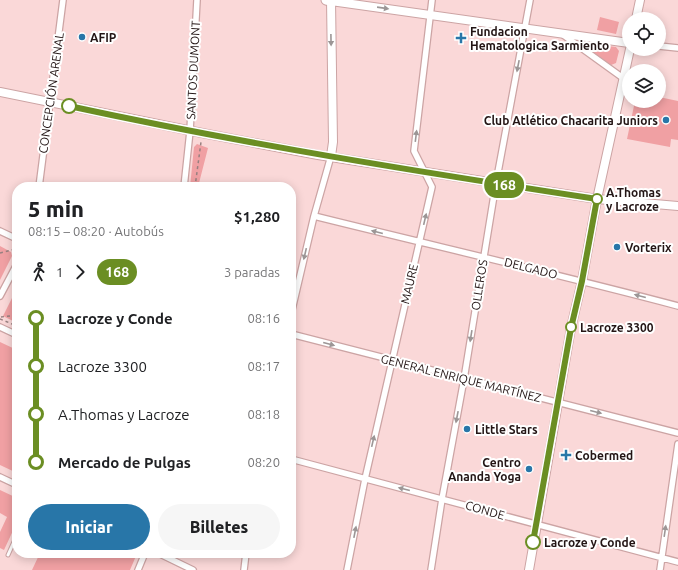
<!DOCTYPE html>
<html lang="es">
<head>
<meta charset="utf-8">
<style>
  :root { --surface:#fff; --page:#f6f6f6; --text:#202124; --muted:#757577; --accent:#2876a8 }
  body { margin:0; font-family:Ubuntu,sans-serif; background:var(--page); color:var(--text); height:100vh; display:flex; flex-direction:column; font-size:15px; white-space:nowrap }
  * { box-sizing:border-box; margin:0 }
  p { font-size:13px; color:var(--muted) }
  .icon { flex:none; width:22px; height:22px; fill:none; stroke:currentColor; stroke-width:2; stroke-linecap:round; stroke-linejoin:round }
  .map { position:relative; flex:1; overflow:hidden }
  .side { position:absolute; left:12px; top:182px; width:284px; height:376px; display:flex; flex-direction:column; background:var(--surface); border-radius:16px; box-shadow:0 2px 10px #0003 }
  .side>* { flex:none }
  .badge { padding:0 8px; border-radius:13px; font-size:14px; line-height:26px }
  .buttons { position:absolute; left:622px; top:12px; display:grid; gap:8px }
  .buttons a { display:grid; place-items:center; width:44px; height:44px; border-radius:50%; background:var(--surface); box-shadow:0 2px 10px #0003; font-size:20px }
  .map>.badge { position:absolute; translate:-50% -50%; box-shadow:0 0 0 2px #fff }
  .legs { display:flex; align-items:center; gap:6px; height:44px; padding:0 16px; font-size:13px }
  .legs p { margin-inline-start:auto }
  .headline { display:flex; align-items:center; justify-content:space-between; height:68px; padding:0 16px }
  h1 { font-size:22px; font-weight:800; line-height:30px }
  .button { display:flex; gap:8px; margin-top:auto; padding:8px 16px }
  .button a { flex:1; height:46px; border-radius:24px; background:var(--accent); color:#fff; font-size:16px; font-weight:800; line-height:46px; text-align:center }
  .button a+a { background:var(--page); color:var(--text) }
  ul { padding:0 16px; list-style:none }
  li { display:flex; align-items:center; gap:14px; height:48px; font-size:15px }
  li i { display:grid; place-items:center; width:6px; height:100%; margin:0 5px; background:currentColor }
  li i::after { content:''; width:10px; height:10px; margin:-5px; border:3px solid; border-radius:50%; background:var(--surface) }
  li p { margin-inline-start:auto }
  li:first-child i { background:linear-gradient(#0000 50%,currentColor 0) }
  li:last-child i { background:linear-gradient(currentColor 50%,#0000 0) }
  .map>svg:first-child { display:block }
  .green { fill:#f0a0a3 }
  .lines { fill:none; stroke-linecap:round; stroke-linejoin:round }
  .lane-casing { stroke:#cca4a4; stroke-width:5 }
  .street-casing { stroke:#cca4a4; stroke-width:8 }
  .secondary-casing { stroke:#cca4a4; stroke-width:10 }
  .primary-casing { stroke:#cca4a4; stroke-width:11 }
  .path { stroke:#988080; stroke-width:1.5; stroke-dasharray:3 3; stroke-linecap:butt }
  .lane { stroke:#fff; stroke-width:3 }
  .street { stroke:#fff; stroke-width:5.5 }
  .secondary { stroke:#fff; stroke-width:8 }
  .primary { stroke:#fff; stroke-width:9 }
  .oneway { fill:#9c9696 }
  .line-1-casing { stroke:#fff; stroke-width:9 }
  .line-1 { stroke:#6b8e23; stroke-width:6 }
  .poi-dot { fill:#2876a8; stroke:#fff; stroke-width:1.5 }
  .stop-1-dot { fill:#fff; stroke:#6b8e23; stroke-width:2 }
  .labels { text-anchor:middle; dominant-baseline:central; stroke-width:4; stroke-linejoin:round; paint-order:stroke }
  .poi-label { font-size:12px; font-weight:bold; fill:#231515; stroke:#fff; text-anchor:start }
  .street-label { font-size:12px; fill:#231515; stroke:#fff }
  .stop-label { font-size:12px; font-weight:bold; fill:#231515; stroke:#fff; text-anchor:start }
</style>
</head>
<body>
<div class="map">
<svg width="678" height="570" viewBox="0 0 678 570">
  <rect width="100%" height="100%" fill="#fad8d8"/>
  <path class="green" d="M 600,17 L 619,22 L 616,34 L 597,30 Z
    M 593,44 L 616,47 L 619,51 L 616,63 L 611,65 L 590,50 L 591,45 Z
    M 659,97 L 678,101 L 678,140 L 671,139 L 670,147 L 627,139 L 635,101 L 659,101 Z
    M 197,144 L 208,148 L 198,187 L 190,187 L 194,147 Z
    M 0,246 L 11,252 L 12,256 L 0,280 Z
    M 17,288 L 17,323 L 3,316 Z
    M 0,342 L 17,350 L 17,473 L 0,465 Z
    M 0,490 L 17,498 L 17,522 L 4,550 L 0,548 L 0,532 L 7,517 L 0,513 Z
    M 40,553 L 134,553 L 136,556 L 130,570 L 32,570 Z"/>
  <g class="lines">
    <g class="lane-casing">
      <path id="lane" d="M 8,555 L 17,535"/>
    </g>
    <g class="street-casing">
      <path id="street" d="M 562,34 L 623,78
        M 659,46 L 678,48
        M 39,187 L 63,0
        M 184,187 L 190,131 L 197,0
        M 314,216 C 435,246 557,274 678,306
        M 0,231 L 17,239
        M 0,296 L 17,264
        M 291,314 L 314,216 L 331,156
        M 0,327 L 17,335
        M 291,334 L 678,433
        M 291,459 L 678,562
        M 0,477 L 17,485
        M 158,553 L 193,570
        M 138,570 L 145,553
        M 244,570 L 246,553
        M 347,570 L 365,479 L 432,187 L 414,151 L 432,0
        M 431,570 L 442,499 L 464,379 L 496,183 L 530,0
        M 660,570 L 678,444"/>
    </g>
    <g class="secondary-casing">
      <path id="secondary" d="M 331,0 L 333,142 L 331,156
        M 331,1 L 629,43
        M 636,19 L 640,0
        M 0,92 L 202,133 L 318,155 L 597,199 L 678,206
        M 529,570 L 571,328 L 582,281 L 597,199 L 630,49"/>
    </g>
    <g class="primary-casing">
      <path id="primary" d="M 326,0 L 331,1"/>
    </g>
    <path class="path" d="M 195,187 L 201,142
      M 0,253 L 16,249
      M 14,258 L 17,253
      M 1,317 L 17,315
      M 0,319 L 17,326"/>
    <use href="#lane" class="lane"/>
    <use href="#street" class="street"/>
    <use href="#secondary" class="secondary"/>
    <use href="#primary" class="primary"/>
  </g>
  <defs><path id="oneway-solid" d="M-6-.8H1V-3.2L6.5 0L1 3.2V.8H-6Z"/></defs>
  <g class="oneway">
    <use href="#oneway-solid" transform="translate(383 8) rotate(8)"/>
    <use href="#oneway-solid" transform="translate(331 40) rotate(89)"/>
    <use href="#oneway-solid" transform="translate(518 66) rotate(101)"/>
    <use href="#oneway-solid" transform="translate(416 136) rotate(-83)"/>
    <use href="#oneway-solid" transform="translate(425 219) rotate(-77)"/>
    <use href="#oneway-solid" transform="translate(377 232) rotate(-166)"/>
    <use href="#oneway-solid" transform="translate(305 254) rotate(103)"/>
    <use href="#oneway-solid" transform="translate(640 296) rotate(-165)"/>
    <use href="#oneway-solid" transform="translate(471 336) rotate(99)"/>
    <use href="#oneway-solid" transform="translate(329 344) rotate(15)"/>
    <use href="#oneway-solid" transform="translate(596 412) rotate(14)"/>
    <use href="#oneway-solid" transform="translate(457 417) rotate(101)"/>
    <use href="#oneway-solid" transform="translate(373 441) rotate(-77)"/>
    <use href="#oneway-solid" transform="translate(404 489) rotate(-166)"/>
    <use href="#oneway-solid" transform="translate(665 531) rotate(-82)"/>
    <use href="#oneway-solid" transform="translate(355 532) rotate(-79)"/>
  </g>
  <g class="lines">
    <g class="line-1-casing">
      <path id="line-1" d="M 69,106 C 244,144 420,172 597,199 L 582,281 L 571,328 L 533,542"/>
    </g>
    <use href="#line-1" class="line-1"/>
  </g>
  <g class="poi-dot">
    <circle cx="82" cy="37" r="4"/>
    <path d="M459 32h4v4h4v4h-4v4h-4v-4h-4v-4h4z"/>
    <circle cx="666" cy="120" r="4"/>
    <circle cx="617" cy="247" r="4"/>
    <circle cx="467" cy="429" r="4"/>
    <path d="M564 449h4v4h4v4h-4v4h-4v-4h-4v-4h4z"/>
    <circle cx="529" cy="469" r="4"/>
  </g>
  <g class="stop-1-dot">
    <circle cx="69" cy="106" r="7"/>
    <circle cx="597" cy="199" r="5"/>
    <circle cx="571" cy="327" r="5"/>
    <circle cx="533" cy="542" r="7"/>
  </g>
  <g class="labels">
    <g class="poi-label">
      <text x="470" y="31">Fundacion<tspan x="470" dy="14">Hematologica Sarmiento</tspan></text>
      <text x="90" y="37">AFIP</text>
      <text x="658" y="120" text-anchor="end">Club Atlético Chacarita Juniors</text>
      <text x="625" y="247">Vorterix</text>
      <text x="475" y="429">Little Stars</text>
      <text x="575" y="455">Cobermed</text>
      <text x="521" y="462" text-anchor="end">Centro<tspan x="521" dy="14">Ananda Yoga</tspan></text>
    </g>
    <g class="street-label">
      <text transform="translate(193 70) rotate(-87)">SANTOS DUMONT</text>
      <text transform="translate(51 93) rotate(-82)">CONCEPCIÓN ARENAL</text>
      <text transform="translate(531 268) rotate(14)">DELGADO</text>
      <text transform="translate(409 284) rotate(-77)">MAURE</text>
      <text transform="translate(479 285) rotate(-81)">OLLEROS</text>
      <text transform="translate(461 378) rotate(14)">GENERAL ENRIQUE MARTÍNEZ</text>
      <text transform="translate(485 510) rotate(16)">CONDE</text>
    </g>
    <g class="stop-label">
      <text x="606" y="192">A.Thomas<tspan x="606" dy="14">y Lacroze</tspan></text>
      <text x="580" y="327">Lacroze 3300</text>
      <text x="544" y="542">Lacroze y Conde</text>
    </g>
  </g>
</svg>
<div class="buttons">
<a><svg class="icon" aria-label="locate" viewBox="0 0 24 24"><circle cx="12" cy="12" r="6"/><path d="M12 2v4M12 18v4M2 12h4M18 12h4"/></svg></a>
<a><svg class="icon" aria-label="layers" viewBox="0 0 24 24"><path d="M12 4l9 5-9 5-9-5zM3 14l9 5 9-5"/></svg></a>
</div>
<b class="badge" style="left:504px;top:185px;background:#6b8e23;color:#fff">168</b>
<section class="side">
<div class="headline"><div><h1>5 min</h1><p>08:15 – 08:20 · Autobús</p></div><b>$1,280</b></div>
<div class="legs"><svg class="icon" aria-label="walk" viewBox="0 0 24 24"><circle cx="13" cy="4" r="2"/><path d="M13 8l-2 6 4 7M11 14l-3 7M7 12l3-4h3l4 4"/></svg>1<svg class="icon" aria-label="forward" viewBox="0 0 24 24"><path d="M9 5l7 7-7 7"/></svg><b class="badge" style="background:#6b8e23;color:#fff">168</b><p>3 paradas</p></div>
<ul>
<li><i style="color:#6b8e23"></i><b>Lacroze y Conde</b><p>08:16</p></li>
<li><i style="color:#6b8e23"></i><span>Lacroze 3300</span><p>08:17</p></li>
<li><i style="color:#6b8e23"></i><span>A.Thomas y Lacroze</span><p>08:18</p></li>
<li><i style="color:#6b8e23"></i><b>Mercado de Pulgas</b><p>08:20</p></li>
</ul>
<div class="button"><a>Iniciar</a><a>Billetes</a></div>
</section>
</div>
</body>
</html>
